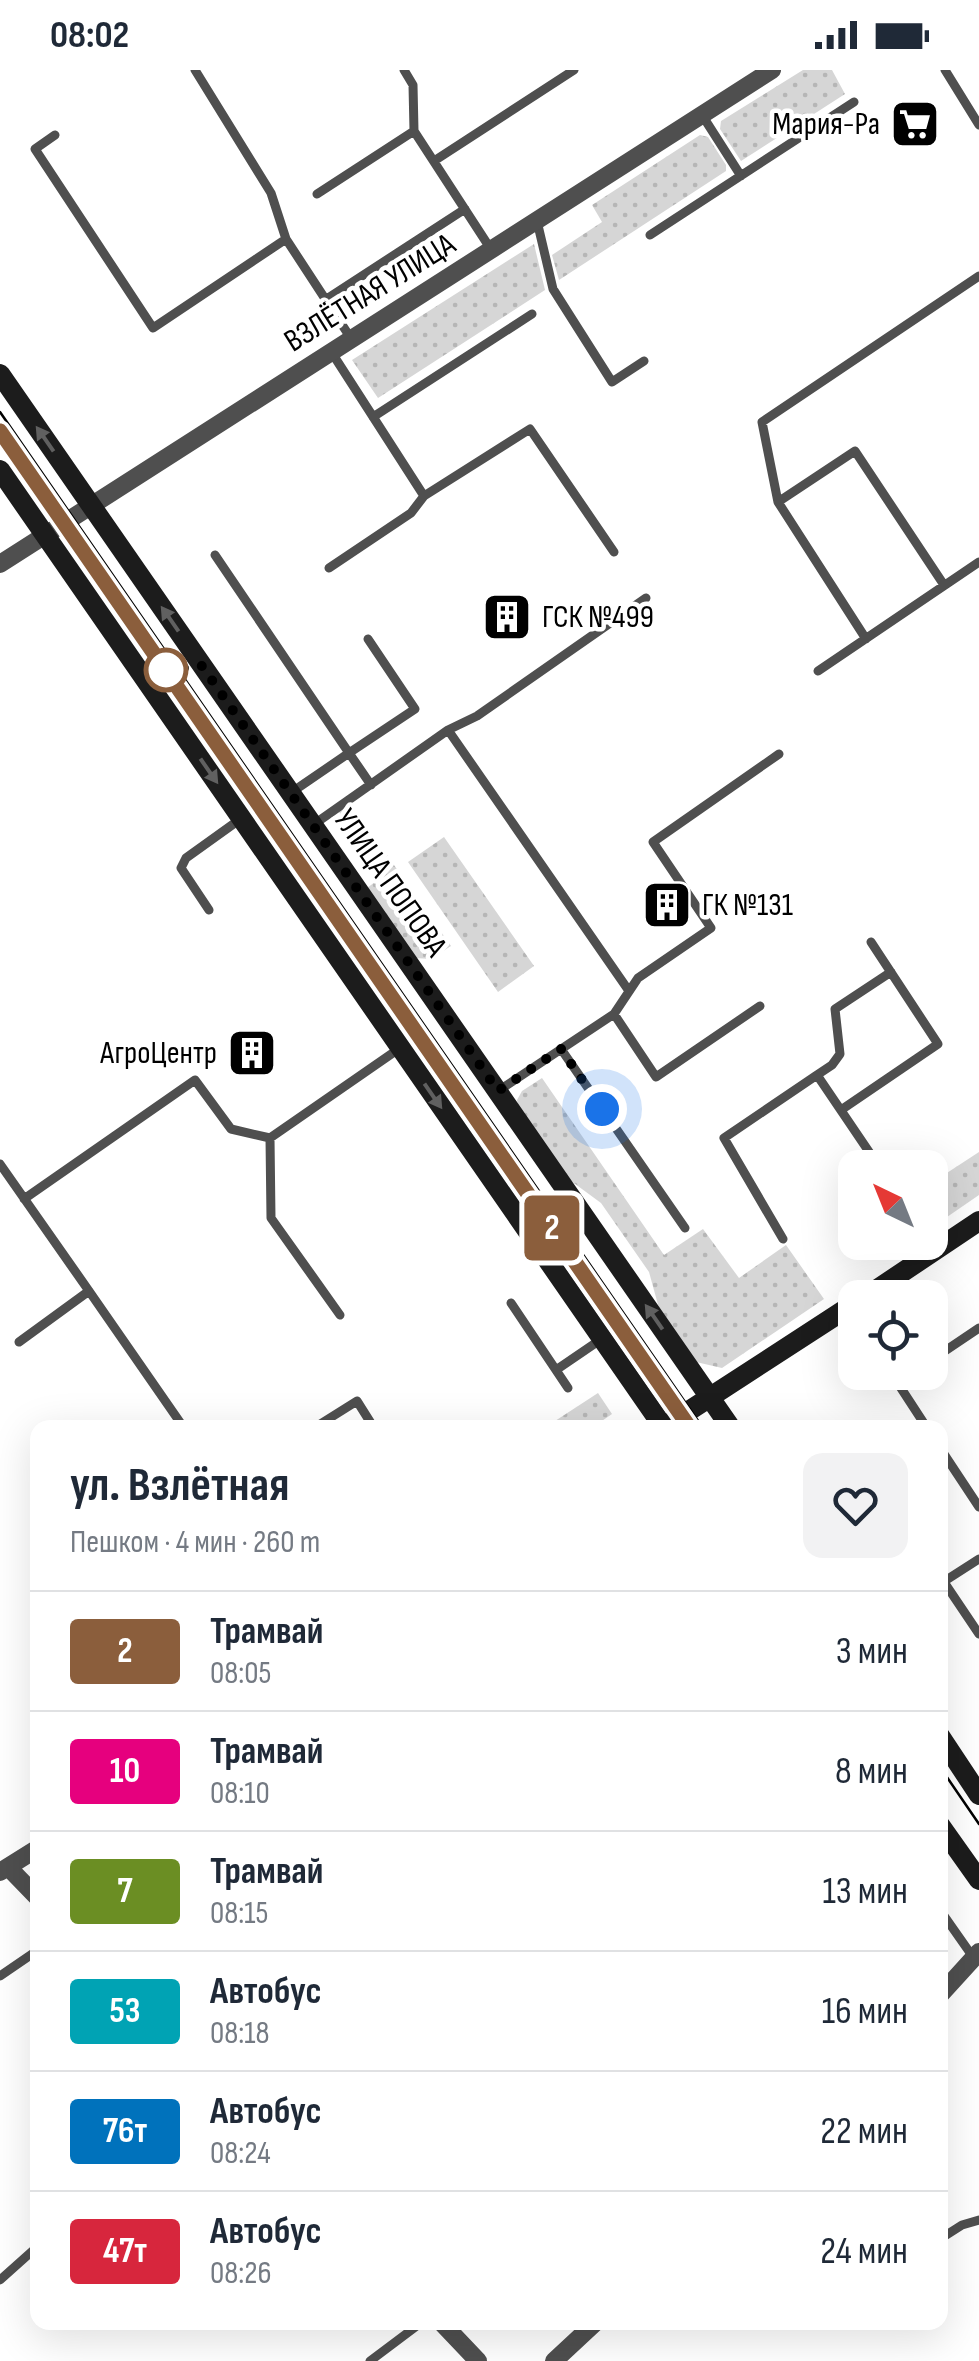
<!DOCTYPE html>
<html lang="ru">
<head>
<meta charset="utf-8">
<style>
  :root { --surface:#fff; --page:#f2f2f3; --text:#1f2937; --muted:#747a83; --line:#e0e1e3 }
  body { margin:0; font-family:"Sofia Sans Condensed",sans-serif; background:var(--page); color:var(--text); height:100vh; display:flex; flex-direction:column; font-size:38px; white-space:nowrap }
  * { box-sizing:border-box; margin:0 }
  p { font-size:32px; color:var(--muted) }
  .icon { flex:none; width:55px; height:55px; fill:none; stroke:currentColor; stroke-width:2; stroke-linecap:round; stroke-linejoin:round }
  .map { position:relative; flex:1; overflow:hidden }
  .side { position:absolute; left:30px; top:1350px; width:918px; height:910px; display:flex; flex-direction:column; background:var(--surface); border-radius:20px; box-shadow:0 10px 40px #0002 }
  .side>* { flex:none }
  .badge { padding:0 20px; border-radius:8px; font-size:35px; line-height:65px }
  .needle { width:65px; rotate:317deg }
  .tools { position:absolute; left:838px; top:1080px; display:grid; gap:20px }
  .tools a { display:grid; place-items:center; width:110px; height:110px; border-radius:20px; background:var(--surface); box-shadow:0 10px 40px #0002; font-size:50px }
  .you { position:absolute; width:50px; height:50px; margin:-25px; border:8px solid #fff; border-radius:50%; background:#1a73e8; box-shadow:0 0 0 15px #1a73e833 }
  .map>.badge { position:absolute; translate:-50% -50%; box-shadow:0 0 0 5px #fff }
  .round { display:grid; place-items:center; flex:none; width:105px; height:105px; border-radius:20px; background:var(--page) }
  .head { display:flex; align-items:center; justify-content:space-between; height:170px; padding:0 40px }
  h1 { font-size:48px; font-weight:700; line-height:75px }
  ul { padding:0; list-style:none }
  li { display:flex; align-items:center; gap:30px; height:120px; padding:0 40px; border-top:2px solid var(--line) }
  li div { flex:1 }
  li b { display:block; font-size:38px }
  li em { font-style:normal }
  li .badge { min-width:110px; font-weight:700; text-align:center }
  .status { display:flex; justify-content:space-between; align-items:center; height:70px; padding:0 50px; background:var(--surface); direction:ltr }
  .status svg { height:28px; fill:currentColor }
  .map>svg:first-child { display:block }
  .grass { fill:url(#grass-dots) }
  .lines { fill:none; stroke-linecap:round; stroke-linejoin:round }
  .service { stroke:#4f4f4f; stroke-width:9 }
  .minor { stroke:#4f4f4f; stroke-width:18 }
  .secondary { stroke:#1c1c1c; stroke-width:20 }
  .tram { stroke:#000; stroke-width:2.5 }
  .oneway { fill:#606060 }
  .line-casing { stroke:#fff; stroke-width:22 }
  .line { stroke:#8b5e3c; stroke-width:15 }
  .walk { stroke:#000; stroke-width:10; stroke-dasharray:0 18 }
  .stop-dot { fill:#fff; stroke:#8b5e3c; stroke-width:5 }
  .labels { text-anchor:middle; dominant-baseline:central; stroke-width:9; stroke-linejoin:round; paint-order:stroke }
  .poi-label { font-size:32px; fill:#000; stroke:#fff; text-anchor:end }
  .street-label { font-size:32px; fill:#000; stroke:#fff }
</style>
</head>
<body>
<div class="status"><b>08:02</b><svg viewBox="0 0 49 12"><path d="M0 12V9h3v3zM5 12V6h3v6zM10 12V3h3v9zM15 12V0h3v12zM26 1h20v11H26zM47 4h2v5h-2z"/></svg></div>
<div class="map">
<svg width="979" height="2291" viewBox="0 0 979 2291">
  <defs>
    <pattern id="grass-dots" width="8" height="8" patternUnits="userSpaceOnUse" patternTransform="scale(2.5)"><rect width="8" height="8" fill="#d6d6d6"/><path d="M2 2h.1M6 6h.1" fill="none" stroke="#b6b6b6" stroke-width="1.8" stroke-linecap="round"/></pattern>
  </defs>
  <rect width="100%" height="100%" fill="#fff"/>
  <path class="grass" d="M 803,0 L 832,0 L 845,24 L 741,91 L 720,59 L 721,51 Z
    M 700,65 L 708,67 L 726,95 L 726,101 L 559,210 L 552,185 L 602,152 L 592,135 Z
    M 534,174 L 545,220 L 378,328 L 352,290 Z
    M 351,734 L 451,876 L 431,889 L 415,888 L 367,818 L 383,806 L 339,742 Z
    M 444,767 L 534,896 L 498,922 L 408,792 Z
    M 542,1008 L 664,1185 L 703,1159 L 739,1208 L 786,1175 L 824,1229 L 722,1298 L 696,1292 L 660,1242 L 649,1202 L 601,1133 L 567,1108 L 519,1041 L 517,1030 L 522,1021 Z
    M 979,1082 L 979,1125 L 947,1147 L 930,1127 L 930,1114 Z
    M 598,1323 L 612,1344 L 593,1357 L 559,1357 L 555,1351 Z"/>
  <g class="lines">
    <path class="service" d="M 195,0 L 271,123 L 286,169 L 352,270
      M 404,0 L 413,15 L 414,61 L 492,181
      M 945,0 L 979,55
      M 702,45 L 741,106
      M 55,65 L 35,79 L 153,258 L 286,169
      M 434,91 L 574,0
      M 317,124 L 414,61
      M 537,151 L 553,219 L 612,312 L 644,291
      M 650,165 L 854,32
      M 325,230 L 465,139
      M 332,283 L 424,426 L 530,359 L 614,482
      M 373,347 L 532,244
      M 778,432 L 866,569
      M 215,485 L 349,683 L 292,722
      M 329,498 L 411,443 L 424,426
      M 944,515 L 855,381 L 778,432 L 762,352 L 979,206
      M 368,569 L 415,639 L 349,683 L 371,715
      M 818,601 L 979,492
      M 448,660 L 629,921
      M 313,755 L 448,660 L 477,646 L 646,528
      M 209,840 L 181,798 L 186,788 L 239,750
      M 614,944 L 656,1007 L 760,936
      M 561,979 L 685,1158
      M 498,1021 L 614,944 L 638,908 L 711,858 L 653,772 L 779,684
      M 841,1040 L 938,974 L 871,872
      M 270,1068 L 271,1148 L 340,1245
      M 0,1094 L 89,1221
      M 880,1098 L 817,1005 L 832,995 L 840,984 L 835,939 L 891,902
      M 24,1129 L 195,1010 L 231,1059 L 270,1068 L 400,978
      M 783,1169 L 724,1068 L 817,1005
      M 511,1233 L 568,1318
      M 19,1272 L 89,1221 L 184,1358
      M 930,1291 L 979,1258
      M 556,1300 L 600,1270
      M 912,1302 L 897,1312 L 927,1358
      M 314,1358 L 357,1331 L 374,1358
      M 940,1378 L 979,1437
      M 944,1512 L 979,1564
      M 940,1514 L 979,1489
      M 940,1840 L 973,1887
      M 0,1906 L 38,1880
      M 940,2169 L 962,2155 L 979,2150
      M 0,2210 L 38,2176
      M 370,2291 L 422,2252"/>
    <path class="minor" d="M 0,494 L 772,0
      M 8,1797 L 38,1828
      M 0,1802 L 38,1778
      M 940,1925 L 979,1882
      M 441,2252 L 478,2291
      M 554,2291 L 596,2252"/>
    <path class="secondary" d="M 0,304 L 731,1358
      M 0,400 L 664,1358
      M 864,1228 L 979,1151
      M 664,1357 L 855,1233
      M 940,1666 L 979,1725
      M 940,1755 L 979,1810"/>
    <path class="tram" d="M 0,342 L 703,1358
      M 940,1697 L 979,1754"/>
  </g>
  <defs><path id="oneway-solid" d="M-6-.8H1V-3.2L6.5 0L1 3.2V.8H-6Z" transform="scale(2.5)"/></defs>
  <g class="oneway">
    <use href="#oneway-solid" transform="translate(45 369) rotate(-125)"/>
    <use href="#oneway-solid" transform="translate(170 549) rotate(-125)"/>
    <use href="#oneway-solid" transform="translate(209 701) rotate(55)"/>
    <use href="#oneway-solid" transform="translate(433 1026) rotate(55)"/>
    <use href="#oneway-solid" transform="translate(654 1247) rotate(-125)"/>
  </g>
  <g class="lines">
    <g class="line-casing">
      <path id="line" d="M 0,361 L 690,1358"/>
    </g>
    <use href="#line" class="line"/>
    <path class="walk" d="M 166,600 L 202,596 L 498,1021 L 561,979 L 602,1039"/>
  </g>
  <defs>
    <g id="supermarket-square" transform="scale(2.5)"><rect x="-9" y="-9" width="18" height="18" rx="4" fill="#000" stroke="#fff"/><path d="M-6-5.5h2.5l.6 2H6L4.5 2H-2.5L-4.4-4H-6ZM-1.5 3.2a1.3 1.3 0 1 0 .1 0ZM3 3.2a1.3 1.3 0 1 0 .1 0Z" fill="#fff"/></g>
    <g id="building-square" transform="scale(2.5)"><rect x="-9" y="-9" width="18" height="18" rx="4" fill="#000" stroke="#fff"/><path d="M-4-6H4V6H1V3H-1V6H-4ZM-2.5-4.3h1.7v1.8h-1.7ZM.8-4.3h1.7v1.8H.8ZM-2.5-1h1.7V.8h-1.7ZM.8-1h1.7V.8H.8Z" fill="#fff"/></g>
  </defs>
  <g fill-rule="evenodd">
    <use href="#supermarket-square" x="915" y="54"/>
    <use href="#building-square" x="507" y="547"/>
    <use href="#building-square" x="667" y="835"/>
    <use href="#building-square" x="252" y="983"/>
  </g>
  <circle class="stop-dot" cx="166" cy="600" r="20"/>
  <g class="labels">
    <g class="poi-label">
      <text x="880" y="54">Мария-Ра</text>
      <text x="542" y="547" text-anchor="start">ГСК №499</text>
      <text x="702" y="835" text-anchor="start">ГК №131</text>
      <text x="217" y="983">АгроЦентр</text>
    </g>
    <g class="street-label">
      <text transform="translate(370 223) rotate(-32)">ВЗЛЁТНАЯ УЛИЦА</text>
      <text transform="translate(390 813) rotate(55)">УЛИЦА ПОПОВА</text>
    </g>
  </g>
</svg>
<div class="tools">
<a><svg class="needle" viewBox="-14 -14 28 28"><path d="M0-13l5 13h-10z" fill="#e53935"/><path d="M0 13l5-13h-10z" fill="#747a83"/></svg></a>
<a><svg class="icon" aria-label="locate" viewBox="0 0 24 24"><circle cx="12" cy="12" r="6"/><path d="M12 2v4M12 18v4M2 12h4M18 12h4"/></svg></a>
</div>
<div class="you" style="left:602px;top:1039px"></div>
<b class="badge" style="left:552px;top:1158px;background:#8b5e3c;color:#fff">2</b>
<section class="side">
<div class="head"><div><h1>ул. Взлётная</h1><p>Пешком · 4 мин · 260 m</p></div><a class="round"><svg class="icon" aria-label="heart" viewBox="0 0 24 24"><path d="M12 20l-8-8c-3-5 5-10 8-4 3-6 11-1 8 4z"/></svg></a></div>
<ul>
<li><span class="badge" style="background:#8b5e3c;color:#fff">2</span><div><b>Трамвай</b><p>08:05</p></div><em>3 мин</em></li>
<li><span class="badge" style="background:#e6007e;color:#fff">10</span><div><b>Трамвай</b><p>08:10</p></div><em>8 мин</em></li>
<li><span class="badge" style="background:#6b8e23;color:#fff">7</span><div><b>Трамвай</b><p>08:15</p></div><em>13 мин</em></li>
<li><span class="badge" style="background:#00a3b4;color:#fff">53</span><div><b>Автобус</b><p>08:18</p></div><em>16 мин</em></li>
<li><span class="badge" style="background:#0072bc;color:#fff">76т</span><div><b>Автобус</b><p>08:24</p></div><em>22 мин</em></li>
<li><span class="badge" style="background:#d7263d;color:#fff">47т</span><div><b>Автобус</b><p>08:26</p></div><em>24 мин</em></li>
</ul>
</section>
</div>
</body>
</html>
